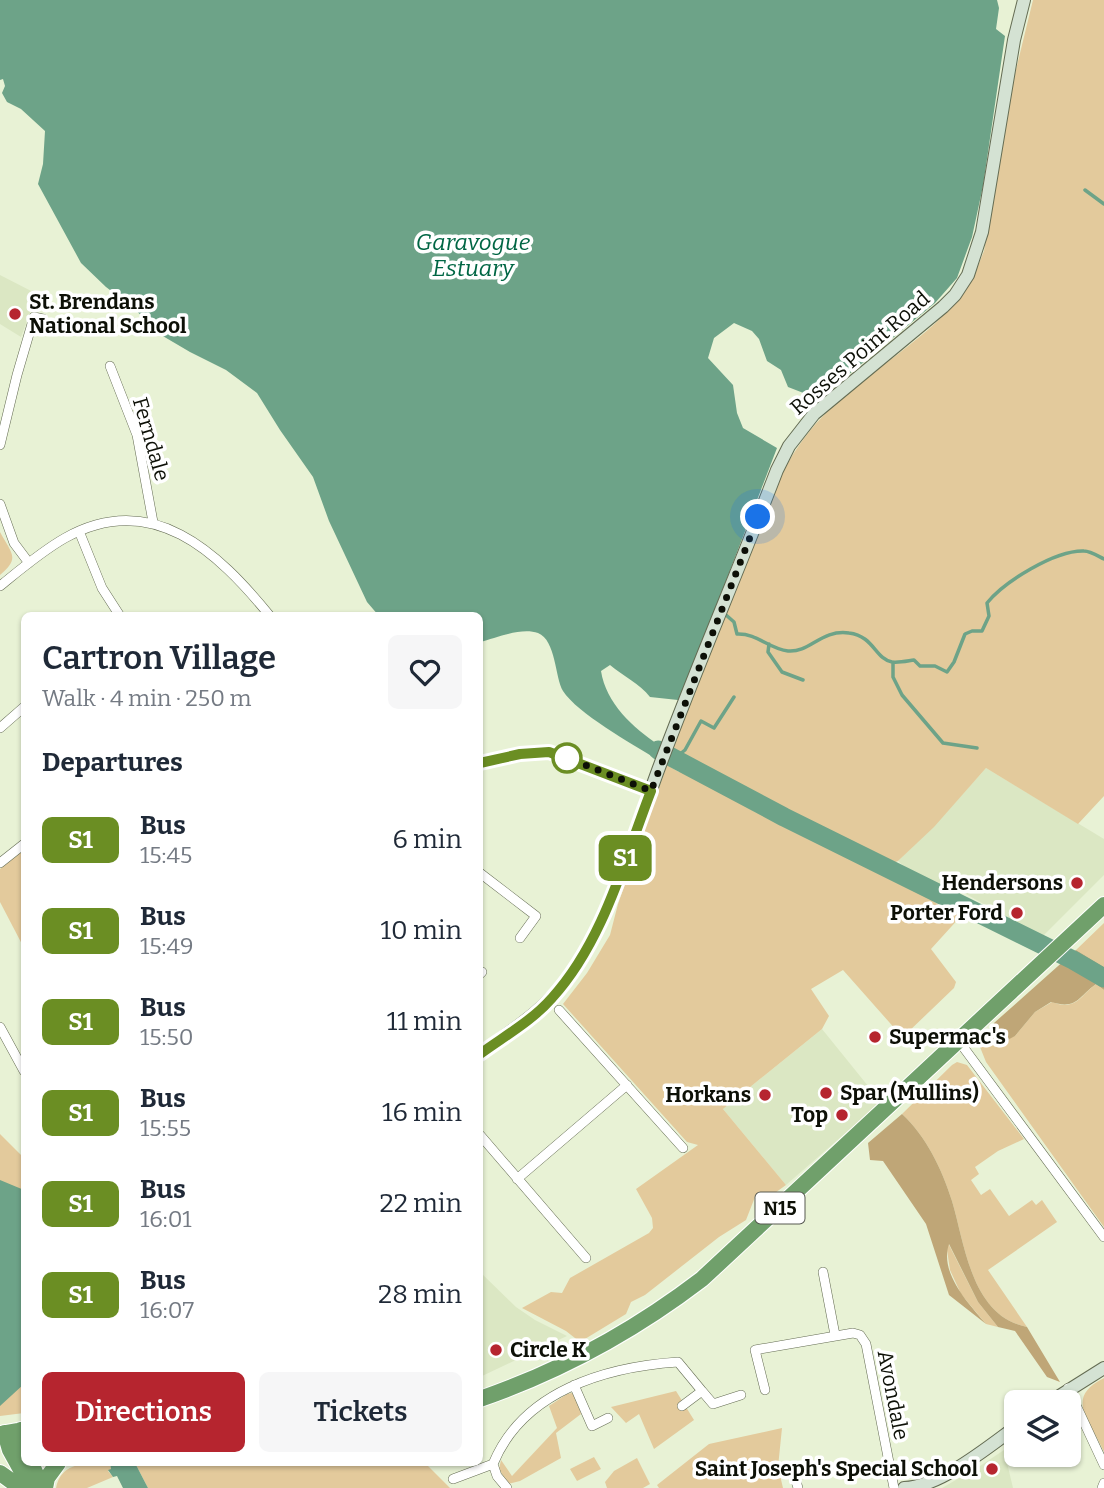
<!DOCTYPE html>
<html lang="en">
<head>
<meta charset="utf-8">
<style>
  :root { --surface:#fff; --page:#f6f6f7; --text:#1f2937; --muted:#747a83; --accent:#b6252f }
  body { margin:0; font-family:Bitter,serif; background:var(--page); color:var(--text); height:100vh; display:flex; flex-direction:column; font-size:26px; white-space:nowrap }
  * { box-sizing:border-box; margin:0 }
  p { font-size:23px; color:var(--muted) }
  .icon { flex:none; width:38px; height:38px; fill:none; stroke:currentColor; stroke-width:2; stroke-linecap:round; stroke-linejoin:round }
  .map { position:relative; flex:1; overflow:hidden }
  .drawer { position:absolute; left:21px; top:612px; width:462px; height:854px; display:flex; flex-direction:column; background:var(--surface); border-radius:10px; box-shadow:0 2px 5px #0004 }
  .drawer>* { flex:none }
  .badge { padding:0 14px; border-radius:10px; font-size:24px; line-height:46px }
  .controls { position:absolute; left:1004px; top:1390px; display:grid; gap:14px }
  .controls a { display:grid; place-items:center; width:77px; height:77px; border-radius:10px; background:var(--surface); box-shadow:0 2px 5px #0004; font-size:35px }
  .you { position:absolute; width:35px; height:35px; margin:-18px; border:5px solid #fff; border-radius:50%; background:#1a73e8; box-shadow:0 0 0 10px #1a73e833 }
  .map>.badge { position:absolute; translate:-50% -50%; box-shadow:0 0 0 4px #fff }
  h2 { padding:0 21px; font-size:26px; line-height:63px }
  .round { display:grid; place-items:center; flex:none; width:74px; height:74px; border-radius:10px; background:var(--page) }
  .summary { display:flex; align-items:center; justify-content:space-between; height:119px; padding:0 21px }
  h1 { font-size:33px; font-weight:600; line-height:52px }
  .button { display:flex; gap:14px; margin-top:auto; padding:14px 21px }
  .button a { flex:1; height:80px; border-radius:10px; background:var(--accent); color:#fff; font-size:28px; font-weight:600; line-height:80px; text-align:center }
  .button a+a { background:var(--page); color:var(--text) }
  ul { padding:0; list-style:none }
  li { display:flex; align-items:center; gap:21px; height:91px; padding:0 21px }
  li div { flex:1 }
  li b { display:block; font-size:26px }
  li em { font-style:normal }
  li .badge { min-width:77px; font-weight:700; text-align:center }
  .map>svg:first-child { display:block }
  .built { fill:#dbe7c3 }
  .green { fill:#e3ca9c }
  .forest { fill:#bfa677 }
  .water { fill:#6da388 }
  .lines { fill:none; stroke-linecap:round; stroke-linejoin:round }
  .stream { stroke:#6da388; stroke-width:3.5 }
  .river { stroke:#6da388; stroke-width:19 }
  .street-casing { stroke:#646c53; stroke-width:10 }
  .secondary-casing { stroke:#646c53; stroke-width:14 }
  .highway-casing { stroke:#fff; stroke-width:18 }
  .street { stroke:#fff; stroke-width:9 }
  .secondary { stroke:#d4e2d3; stroke-width:12 }
  .highway { stroke:#70a06b; stroke-width:16 }
  .line-casing { stroke:#fff; stroke-width:16 }
  .line { stroke:#6b8e23; stroke-width:10 }
  .walk { stroke:#0d1007; stroke-width:7; stroke-dasharray:0 12.6 }
  .poi-dot { fill:#b6252f; stroke:#fff; stroke-width:2.5 }
  .stop-dot { fill:#fff; stroke:#6b8e23; stroke-width:3.5 }
  .labels { text-anchor:middle; dominant-baseline:central; stroke-width:7; stroke-linejoin:round; paint-order:stroke }
  .shield { fill:#fff; stroke:#565851; stroke-width:2 }
  .shield-label { font-size:19px; font-weight:bold; fill:#0d1007 }
  .poi-label { font-size:21px; font-weight:bold; fill:#0d1007; stroke:#fff; text-anchor:end }
  .street-label { font-size:21px; fill:#0d1007; stroke:#fff }
  .water-label { font-size:23px; font-style:italic; fill:#064; stroke:#fff }
</style>
</head>
<body>
<div class="map">
<svg width="1104" height="1488" viewBox="0 0 1104 1488">
  <rect width="100%" height="100%" fill="#e8f2d5"/>
  <path class="built" d="M 0,275 L 37,294 L 21,337 L 0,324 Z
    M 986,768 L 1104,839 L 1104,875 L 1042,937 L 950,885 L 945,891 L 913,874 L 898,861 L 934,826 Z
    M 822,1029 L 881,1102 L 786,1185 L 723,1109 Z
    M 480,1272 L 516,1307 L 535,1320 L 567,1336 L 480,1377 Z
    M 1004,1450 L 1013,1488 L 942,1488 L 980,1466 Z"/>
  <path class="green" d="M 1033,0 L 1104,0 L 1104,796 L 1078,824 L 986,768 L 934,827 L 898,861 L 891,864 L 781,815 L 713,771 L 706,770 L 671,753 L 778,482 C 790,457 805,434 824,415 C 867,370 933,338 968,286 C 975,275 979,263 984,251 L 1010,94 Z
    M 0,532 C 11,553 21,558 0,575 Z
    M 667,765 L 679,772 L 689,772 L 755,812 L 771,817 L 896,876 L 942,907 L 961,916 L 931,949 L 956,982 L 954,988 L 905,1035 L 897,1031 L 843,970 L 811,989 L 829,1016 L 822,1029 L 723,1109 L 786,1185 L 761,1203 L 755,1197 L 746,1220 L 719,1237 L 645,1295 L 631,1302 L 626,1314 L 580,1342 L 566,1331 L 522,1308 L 551,1292 L 562,1293 L 570,1278 L 649,1233 L 653,1228 L 652,1218 L 636,1189 L 698,1145 L 687,1142 L 563,1004 L 587,973 L 610,935 L 618,904 Z
    M 24,850 L 24,948 L 0,902 L 0,869 Z
    M 1104,923 L 1104,967 L 1076,950 Z
    M 1096,984 L 1104,990 L 1104,1227 L 986,1062 L 980,1047 L 983,1037 L 994,1023 L 993,1039 L 1015,1036 L 1035,1012 L 1052,1002 C 1076,1011 1079,997 1096,984 Z
    M 957,1062 L 967,1065 L 1024,1139 L 998,1151 L 975,1167 L 979,1174 L 971,1180 L 981,1195 L 990,1189 L 1009,1216 L 1032,1200 L 1036,1205 L 1042,1200 L 1057,1222 L 988,1270 L 1027,1327 C 971,1316 965,1244 952,1201 C 942,1169 926,1136 902,1114 L 952,1065 Z
    M 0,1134 L 24,1158 L 24,1413 L 0,1416 Z
    M 948,1243 L 978,1302 L 998,1327 L 986,1324 L 961,1294 L 950,1270 L 947,1250 Z
    M 1104,1378 L 1104,1452 C 1091,1422 1063,1398 1104,1378 Z
    M 676,1391 L 694,1420 L 654,1449 L 639,1414 L 626,1423 L 611,1407 Z
    M 572,1393 L 577,1398 L 581,1414 L 556,1433 L 561,1458 L 520,1481 L 508,1484 L 499,1469 L 501,1460 L 512,1476 L 557,1428 L 549,1406 L 567,1394 Z
    M 782,1428 L 778,1467 L 783,1488 L 659,1488 L 657,1485 L 709,1444 Z
    M 594,1457 L 601,1469 L 577,1481 L 570,1469 Z
    M 637,1458 L 650,1484 L 643,1488 L 607,1488 L 605,1482 L 614,1471 Z
    M 110,1463 L 111,1469 L 108,1471 L 113,1477 L 87,1488 L 56,1488 C 61,1461 88,1463 110,1463 Z
    M 152,1463 L 425,1463 L 450,1488 L 148,1488 L 136,1465 Z"/>
  <path class="forest" d="M 1076,950 L 1104,967 L 1104,990 L 1096,984 C 1078,997 1077,1010 1051,1002 L 1035,1012 L 1015,1036 L 998,1045 L 993,1039 L 994,1023 Z
    M 902,1114 C 926,1136 942,1169 952,1201 C 965,1244 971,1316 1027,1327 L 1060,1382 L 1047,1377 L 1015,1331 L 998,1327 L 978,1302 L 949,1244 C 939,1273 969,1304 986,1324 L 949,1295 L 926,1224 L 883,1161 L 870,1160 L 868,1143 Z"/>
  <path class="water" d="M 0,0 L 997,0 L 999,8 L 996,29 L 1005,36 L 983,186 L 972,237 L 957,278 L 935,303 L 819,399 L 788,387 L 781,370 L 767,361 L 759,339 L 752,331 L 734,323 L 714,338 L 708,358 L 733,385 L 737,413 L 743,428 L 777,448 L 696,659 L 678,700 L 650,697 C 640,684 623,676 610,665 L 601,671 C 606,703 633,728 659,745 L 655,758 C 632,744 577,713 563,691 C 555,678 556,640 538,633 C 521,627 496,638 480,642 L 480,616 L 379,616 L 367,602 L 329,521 L 313,477 L 280,430 L 257,393 L 226,370 L 190,352 L 156,332 L 135,309 L 106,287 L 81,263 L 38,184 L 43,164 L 45,131 L 21,109 L 7,102 L 2,93 L 5,86 L 3,79 L 0,80 Z
    M 0,1180 L 24,1190 L 24,1384 L 0,1406 Z
    M 110,1463 L 135,1463 L 148,1488 L 123,1488 L 117,1476 L 113,1477 L 108,1470 L 111,1469 Z"/>
  <g class="lines">
    <path class="stream" d="M 1085,190 L 1104,204
      M 726,615 L 734,622 L 737,634 C 757,633 769,649 788,651 C 810,653 821,629 849,633 C 874,636 875,659 892,662 C 899,663 907,661 914,660 L 920,666 L 935,666 L 947,672 L 954,662 L 965,634 L 972,631 L 982,631 L 989,616 L 987,603 C 1004,582 1055,550 1084,551 C 1090,551 1098,556 1104,559
      M 769,644 L 768,652 L 782,672 L 803,680
      M 893,662 L 893,677 L 902,695 L 943,743 L 977,748
      M 675,758 L 685,750 L 701,721 L 714,728 L 734,697"/>
    <path class="river" d="M 658,750 L 784,817 L 1073,960 L 1104,978"/>
    <g class="street-casing">
      <path id="street" d="M 110,366 L 137,435 L 153,522
        M 0,445 L 17,375 L 34,317 L 43,319
        M 0,504 L 14,543 L 29,563
        M 79,531 L 102,588 L 120,616
        M 0,586 C 21,569 42,551 65,538 C 152,489 218,552 270,616
        M 0,728 L 24,707
        M 480,763 L 520,754 L 549,752 L 651,791
        M 0,863 L 24,844
        M 480,873 L 536,916 L 520,938
        M 480,974 L 482,972
        M 559,1010 L 683,1148
        M 0,1027 L 24,1071
        M 958,1040 L 1104,1237
        M 480,1135 L 586,1258
        M 517,1179 L 627,1085
        M 823,1272 L 835,1335
        M 574,1385 L 592,1426 L 608,1418
        M 1068,1388 L 1104,1465
        M 765,1390 L 755,1350 L 853,1333 L 860,1335 L 866,1344 L 894,1488
        M 702,1391 L 713,1404 L 741,1395
        M 793,1471 L 798,1488
        M 453,1479 L 493,1464
        M 507,1488 L 497,1476 L 493,1464 C 523,1391 605,1367 678,1362 L 702,1391 L 682,1406
        M 1102,1488 L 1104,1483"/>
    </g>
    <g class="secondary-casing">
      <path id="secondary" d="M 480,1054 C 511,1031 544,1011 568,979 C 611,920 634,834 660,765 C 697,666 739,569 777,470 L 789,446 L 814,414 L 943,307 L 955,295 L 968,275 L 982,232 L 1014,40 L 1024,0
        M 1050,1402 L 1104,1368
        M 904,1488 C 940,1487 988,1447 1017,1426"/>
    </g>
    <g class="highway-casing">
      <path id="highway" d="M 480,1399 C 561,1371 634,1331 702,1279 L 1104,905
        M 21,1430 L 24,1450
        M 5,1433 L 10,1450 L 31,1488
        M 0,1434 L 24,1430
        M 31,1463 L 42,1488
        M 0,1473 L 21,1488
        M 45,1488 L 47,1478 L 58,1463"/>
    </g>
    <use href="#street" class="street"/>
    <use href="#secondary" class="secondary"/>
    <use href="#highway" class="highway"/>
  </g>
  <g class="lines">
    <g class="line-casing">
      <path id="line" d="M 480,763 L 520,754 L 549,752 L 651,791 C 624,861 603,942 552,998 C 532,1021 503,1037 480,1054"/>
    </g>
    <use href="#line" class="line"/>
    <path class="walk" d="M 567,758 L 565,757 L 651,791 L 758,517"/>
  </g>
  <g class="poi-dot">
    <circle cx="15" cy="314" r="7"/>
    <circle cx="1077" cy="883" r="7"/>
    <circle cx="1017" cy="913" r="7"/>
    <circle cx="875" cy="1037" r="7"/>
    <circle cx="826" cy="1093" r="7"/>
    <circle cx="765" cy="1095" r="7"/>
    <circle cx="842" cy="1115" r="7"/>
    <circle cx="496" cy="1350" r="7"/>
    <circle cx="992" cy="1469" r="7"/>
  </g>
  <circle class="stop-dot" cx="567" cy="758" r="14"/>
  <g class="labels">
    <rect class="shield" x="755.5" y="1192.5" width="49" height="31" rx="5"/>
    <g class="shield-label">
      <text x="780" y="1208">N15</text>
    </g>
    <g class="poi-label">
      <text x="29" y="302" text-anchor="start">St. Brendans<tspan x="29" dy="24">National School</tspan></text>
      <text x="1063" y="883">Hendersons</text>
      <text x="1003" y="913">Porter Ford</text>
      <text x="889" y="1037" text-anchor="start">Supermac's</text>
      <text x="840" y="1093" text-anchor="start">Spar (Mullins)</text>
      <text x="751" y="1095">Horkans</text>
      <text x="828" y="1115">Top</text>
      <text x="510" y="1350" text-anchor="start">Circle K</text>
      <text x="978" y="1469">Saint Joseph's Special School</text>
    </g>
    <g class="street-label">
      <text transform="translate(860 353) rotate(-41)">Rosses Point Road</text>
      <text transform="translate(151 439) rotate(74)">Ferndale</text>
      <text transform="translate(893 1395) rotate(79)">Avondale</text>
    </g>
    <g class="water-label">
      <text x="473" y="242">Garavogue<tspan x="473" dy="26">Estuary</tspan></text>
    </g>
  </g>
</svg>
<div class="controls">
<a><svg class="icon" aria-label="layers" viewBox="0 0 24 24"><path d="M12 4l9 5-9 5-9-5zM3 14l9 5 9-5"/></svg></a>
</div>
<div class="you" style="left:758px;top:517px"></div>
<b class="badge" style="left:625px;top:858px;background:#6b8e23;color:#fff">S1</b>
<section class="drawer">
<div class="summary"><div><h1>Cartron Village</h1><p>Walk · 4 min · 250 m</p></div><a class="round"><svg class="icon" aria-label="heart" viewBox="0 0 24 24"><path d="M12 20l-8-8c-3-5 5-10 8-4 3-6 11-1 8 4z"/></svg></a></div>
<h2>Departures</h2>
<ul>
<li><span class="badge" style="background:#6b8e23;color:#fff">S1</span><div><b>Bus</b><p>15:45</p></div><em>6 min</em></li>
<li><span class="badge" style="background:#6b8e23;color:#fff">S1</span><div><b>Bus</b><p>15:49</p></div><em>10 min</em></li>
<li><span class="badge" style="background:#6b8e23;color:#fff">S1</span><div><b>Bus</b><p>15:50</p></div><em>11 min</em></li>
<li><span class="badge" style="background:#6b8e23;color:#fff">S1</span><div><b>Bus</b><p>15:55</p></div><em>16 min</em></li>
<li><span class="badge" style="background:#6b8e23;color:#fff">S1</span><div><b>Bus</b><p>16:01</p></div><em>22 min</em></li>
<li><span class="badge" style="background:#6b8e23;color:#fff">S1</span><div><b>Bus</b><p>16:07</p></div><em>28 min</em></li>
</ul>
<div class="button"><a>Directions</a><a>Tickets</a></div>
</section>
</div>
</body>
</html>
